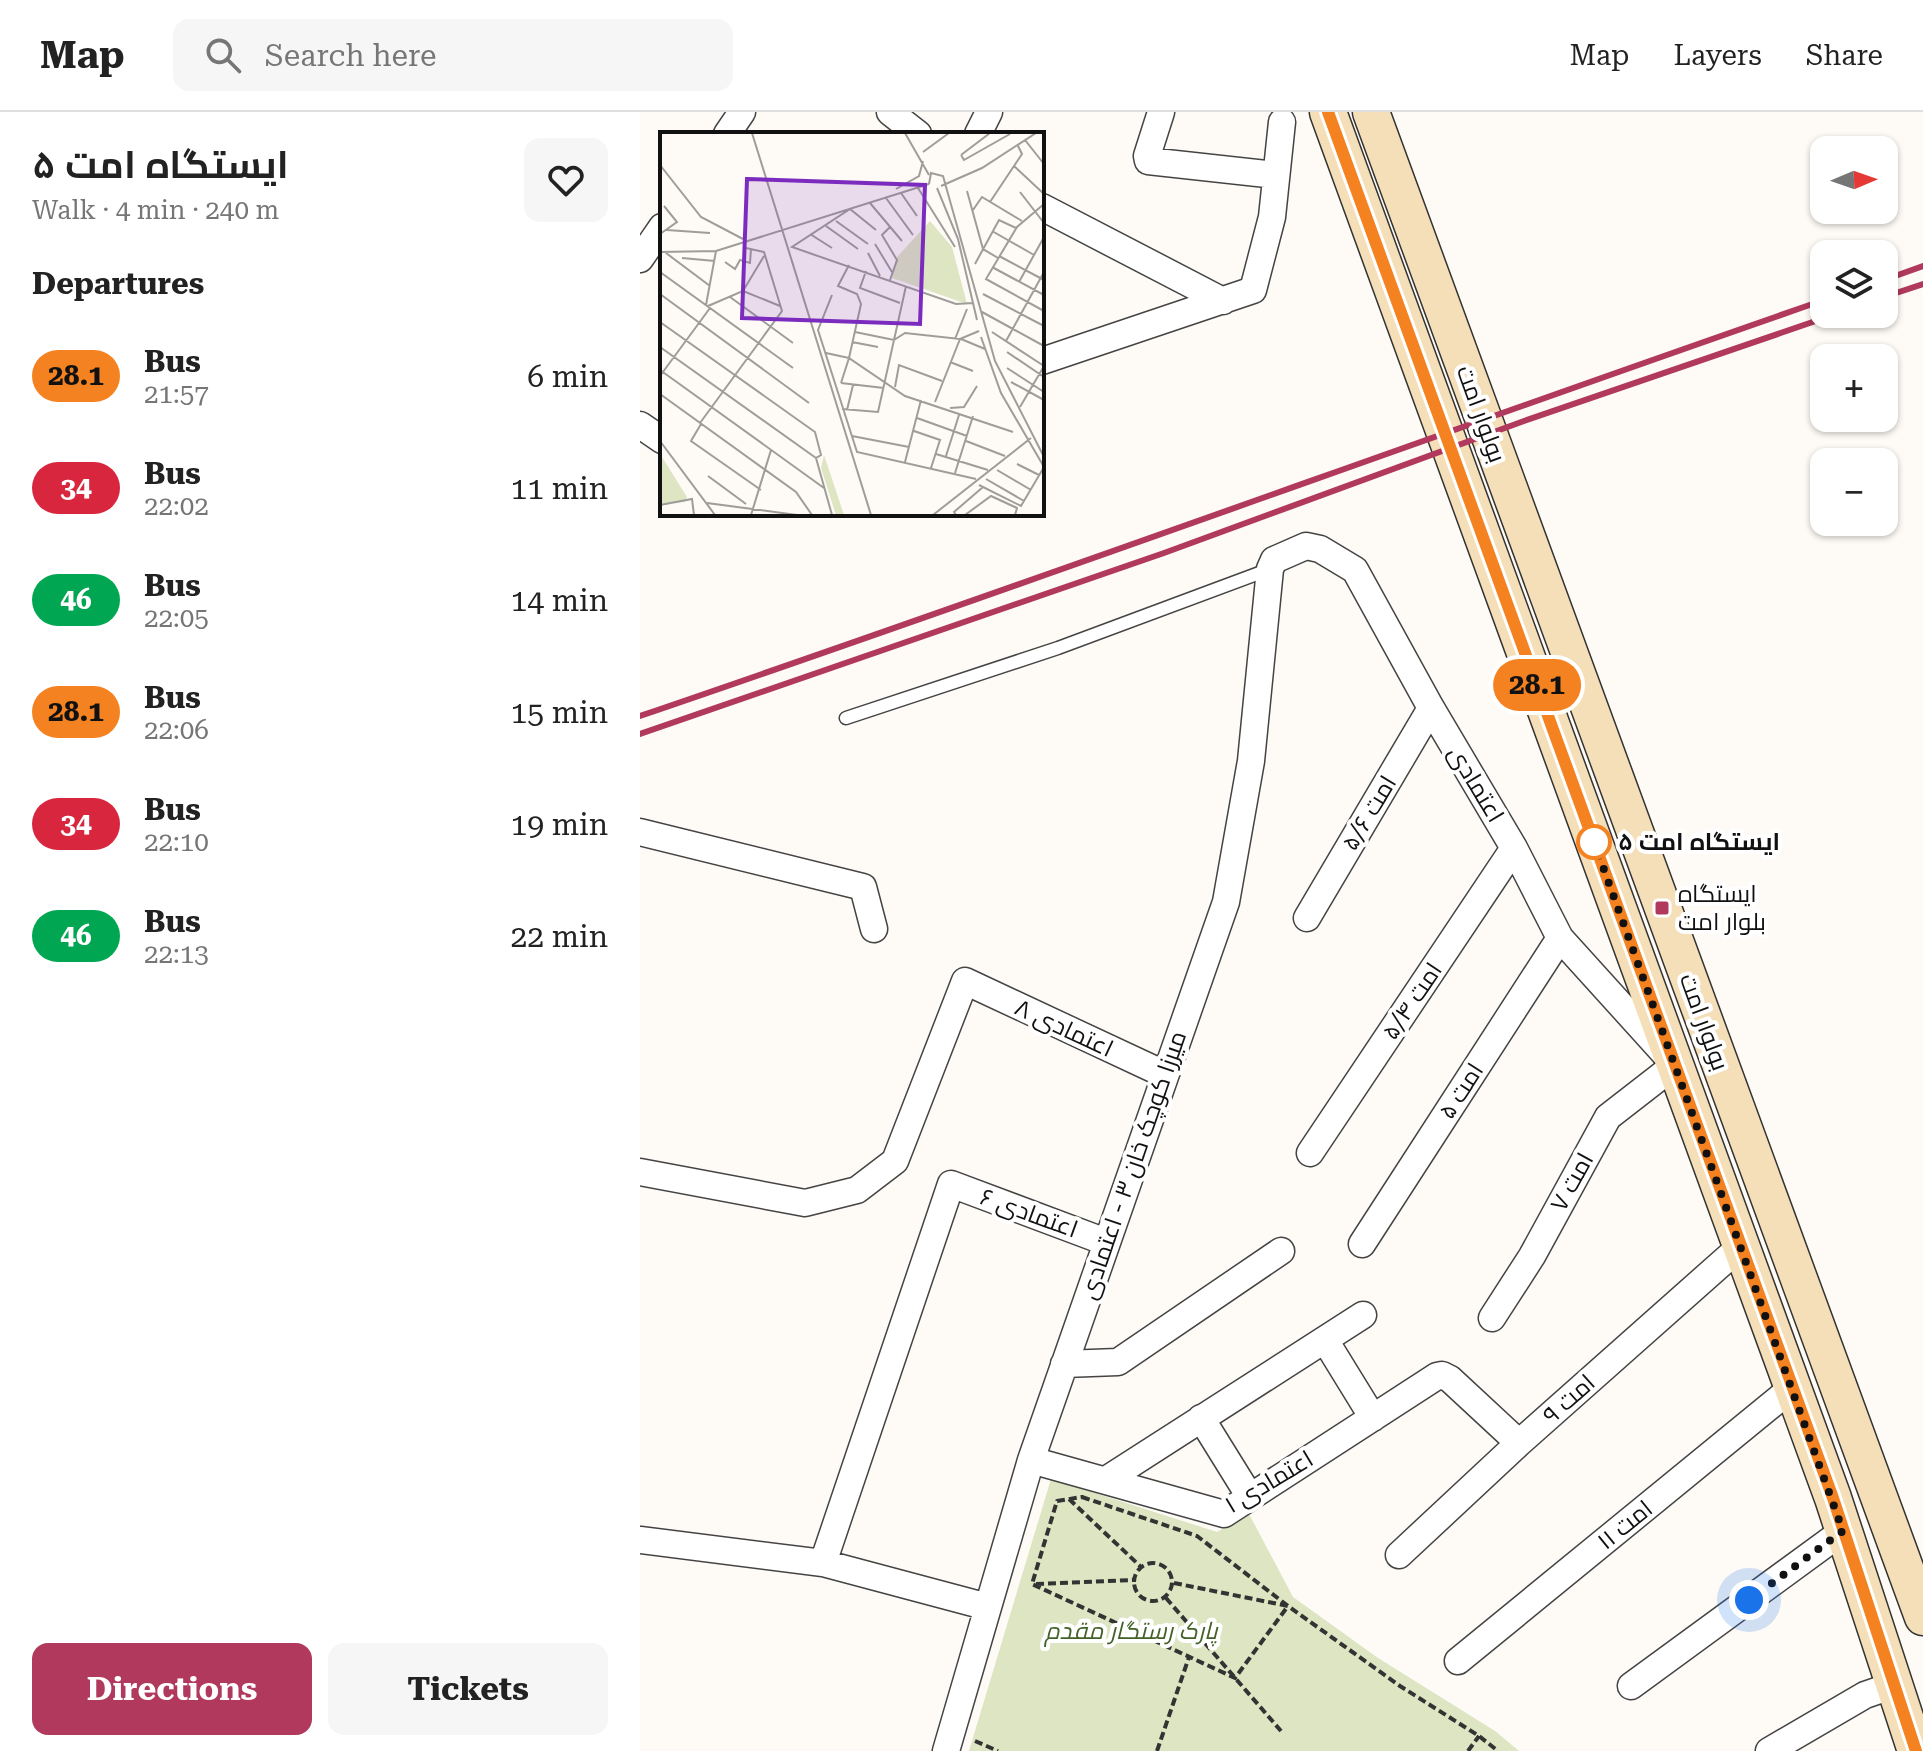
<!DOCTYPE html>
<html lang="en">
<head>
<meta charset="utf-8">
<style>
  :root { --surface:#fff; --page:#f6f6f6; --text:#222; --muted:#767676; --line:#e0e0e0; --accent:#b0395d }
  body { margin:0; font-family:"Roboto Serif",Cairo,serif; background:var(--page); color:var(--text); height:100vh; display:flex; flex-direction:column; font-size:30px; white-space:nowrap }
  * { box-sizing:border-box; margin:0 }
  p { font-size:26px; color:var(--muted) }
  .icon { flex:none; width:44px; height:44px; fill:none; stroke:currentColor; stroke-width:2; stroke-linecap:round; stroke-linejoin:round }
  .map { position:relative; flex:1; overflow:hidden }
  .sheet { display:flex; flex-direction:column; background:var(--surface); width:640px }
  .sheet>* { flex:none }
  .badge { padding:0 16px; border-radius:26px; font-size:28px; line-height:52px }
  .needle { width:52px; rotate:88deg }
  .controls { position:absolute; left:1170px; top:24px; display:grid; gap:16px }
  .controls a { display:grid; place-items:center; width:88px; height:88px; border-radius:16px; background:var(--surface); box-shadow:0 2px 6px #0004; font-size:40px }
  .you { position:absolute; width:40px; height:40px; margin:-20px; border:6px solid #fff; border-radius:50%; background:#1a73e8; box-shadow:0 0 0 12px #1a73e833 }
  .map>.badge { position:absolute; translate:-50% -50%; box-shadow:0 0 0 4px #fff }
  h2 { padding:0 32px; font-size:30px; line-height:72px }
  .round { display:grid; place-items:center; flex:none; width:84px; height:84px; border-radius:16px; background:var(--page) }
  .headline { display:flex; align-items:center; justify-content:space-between; height:136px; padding:0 32px }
  h1 { font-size:38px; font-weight:700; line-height:60px }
  .button { display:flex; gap:16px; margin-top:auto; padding:16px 32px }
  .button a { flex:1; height:92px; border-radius:16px; background:var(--accent); color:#fff; font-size:32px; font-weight:700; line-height:92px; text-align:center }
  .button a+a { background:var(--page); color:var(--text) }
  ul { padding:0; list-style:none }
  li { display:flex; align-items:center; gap:24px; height:112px; padding:0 32px }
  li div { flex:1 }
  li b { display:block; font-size:30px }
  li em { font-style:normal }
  li .badge { min-width:88px; font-weight:700; text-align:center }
  header { display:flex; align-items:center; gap:48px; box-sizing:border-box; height:112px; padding:0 40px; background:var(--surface); border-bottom:2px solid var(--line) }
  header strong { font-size:38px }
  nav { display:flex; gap:44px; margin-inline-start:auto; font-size:28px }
  .search { width:560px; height:72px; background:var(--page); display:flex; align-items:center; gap:20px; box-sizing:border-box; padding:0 28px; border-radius:16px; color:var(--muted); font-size:30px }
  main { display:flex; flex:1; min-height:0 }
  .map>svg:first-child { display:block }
  .green { fill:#dde5c2 }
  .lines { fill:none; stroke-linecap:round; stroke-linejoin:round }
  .lane-casing { stroke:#444; stroke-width:15 }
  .street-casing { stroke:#444; stroke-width:29 }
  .secondary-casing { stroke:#333; stroke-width:39 }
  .path { stroke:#333; stroke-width:4; stroke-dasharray:8 4; stroke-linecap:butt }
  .lane { stroke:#fff; stroke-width:12 }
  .street { stroke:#fff; stroke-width:26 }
  .secondary { stroke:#f5dfb9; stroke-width:36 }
  .rail { stroke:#b0395d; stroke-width:6 }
  .line-casing { stroke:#fff; stroke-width:18 }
  .line { stroke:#f58220; stroke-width:12 }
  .walk { stroke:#111; stroke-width:8; stroke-dasharray:0 14.4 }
  .stop-dot { fill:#fff; stroke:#f58220; stroke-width:4 }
  .poi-dot { fill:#b0395d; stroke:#fff; stroke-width:3 }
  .labels { text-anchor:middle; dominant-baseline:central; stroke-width:8; stroke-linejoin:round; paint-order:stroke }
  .street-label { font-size:24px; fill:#111; stroke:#fff }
  .stop-label { font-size:24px; font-weight:bold; fill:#111; stroke:#fff; text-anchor:start }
  .poi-label { font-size:24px; fill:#111; stroke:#fff; text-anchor:start }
  .park-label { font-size:24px; font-style:italic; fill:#436128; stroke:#fff }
  .inset-road { fill:none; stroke:#9f9d9a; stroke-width:2 }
  .view { fill:#7b2cbf; fill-opacity:0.15; stroke:#7b2cbf; stroke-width:4 }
  .inset-edge { fill:none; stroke:#111; stroke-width:4 }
</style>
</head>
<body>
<header>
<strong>Map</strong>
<div class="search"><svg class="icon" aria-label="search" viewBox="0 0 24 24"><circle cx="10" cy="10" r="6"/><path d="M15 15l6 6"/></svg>Search here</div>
<nav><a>Map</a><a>Layers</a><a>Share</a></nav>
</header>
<main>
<section class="sheet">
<div class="headline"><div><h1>ایستگاه امت ۵</h1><p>Walk · 4 min · 240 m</p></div><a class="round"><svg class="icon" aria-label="heart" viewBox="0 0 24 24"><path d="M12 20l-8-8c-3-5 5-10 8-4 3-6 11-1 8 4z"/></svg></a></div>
<h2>Departures</h2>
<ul>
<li><span class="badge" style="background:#f58220;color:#111">28.1</span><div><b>Bus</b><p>21:57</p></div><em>6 min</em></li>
<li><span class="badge" style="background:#d7263d;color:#fff">34</span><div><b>Bus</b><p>22:02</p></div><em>11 min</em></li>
<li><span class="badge" style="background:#00a651;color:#fff">46</span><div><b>Bus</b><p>22:05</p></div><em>14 min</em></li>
<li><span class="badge" style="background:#f58220;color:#111">28.1</span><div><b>Bus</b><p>22:06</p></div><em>15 min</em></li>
<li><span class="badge" style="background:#d7263d;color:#fff">34</span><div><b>Bus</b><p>22:10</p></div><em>19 min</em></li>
<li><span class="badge" style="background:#00a651;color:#fff">46</span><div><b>Bus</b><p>22:13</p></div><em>22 min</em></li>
</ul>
<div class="button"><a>Directions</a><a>Tickets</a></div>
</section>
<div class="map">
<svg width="1283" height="1639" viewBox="0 0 1283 1639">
  <rect width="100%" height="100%" fill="#fefaf5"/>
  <path class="green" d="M 411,1367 L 577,1420 L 609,1402 L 653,1485 L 738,1546 L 855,1619 L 879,1639 L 329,1639 Z"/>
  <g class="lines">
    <g class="lane-casing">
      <path id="lane" d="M 206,606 L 418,536 L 630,457"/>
    </g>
    <g class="street-casing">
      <path id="street" d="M 250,0 L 278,22
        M 521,0 L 507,44 L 508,49 L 635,63
        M 87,22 L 102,0
        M 338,22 L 349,0
        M 402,95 L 583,189
        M 0,147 L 22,115
        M 402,249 L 613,178 L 632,105 L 642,10
        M 0,313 L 22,328
        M 0,720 L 223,775 L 234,817
        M 667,806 L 791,596
        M 670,1041 L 874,736
        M 0,1060 L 165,1091 L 217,1078 L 255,1049 L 325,869 L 524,962
        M 722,1132 L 920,826
        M 685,1228 L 733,1306
        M 424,1252 L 478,1250 L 641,1139
        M 561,1306 L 610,1385
        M 391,1348 L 584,1402 L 797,1264 L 802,1263 L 810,1267 L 879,1331
        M 466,1368 L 723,1203
        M 0,1428 L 183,1451 L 348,1495
        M 759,1443 L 879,1331 L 1101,1134
        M 183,1451 L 311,1072 L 466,1130
        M 818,1549 L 1152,1276
        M 991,1574 L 1203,1419
        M 306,1639 L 391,1348 L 586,790 L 611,649 L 630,457 L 634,448 L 666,434 L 680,437 L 715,458 L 791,596 L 874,736 L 920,826 L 1035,953 L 968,1005 L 892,1144 L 852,1206
        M 1129,1639 L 1225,1583 L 1254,1573"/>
    </g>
    <g class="secondary-casing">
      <path id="secondary" d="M 688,0 L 1193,1386 L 1276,1639
        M 731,0 L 1283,1505"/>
    </g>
    <path class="path" d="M 442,1385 L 557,1424 L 648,1494 L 595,1566 L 392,1472 L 417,1389 Z
      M 429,1387 L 500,1454
      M494 1470a19 19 0 1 1 38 0a19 19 0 1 1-38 0Z
      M 534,1471 L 648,1494 L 760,1574 L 839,1624 L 858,1639
      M 396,1472 L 493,1468
      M 526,1486 L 641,1619
      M 335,1629 L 358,1639
      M 517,1639 L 549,1545
      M 828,1639 L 839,1624"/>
    <use href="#lane" class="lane"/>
    <use href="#street" class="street"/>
    <use href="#secondary" class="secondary"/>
    <path class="rail" d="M 1244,168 L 1283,154
      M 1244,185 L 1283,172
      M 0,604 C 396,469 789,325 1184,188
      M 0,622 L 524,441 L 884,309 L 1196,202"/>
  </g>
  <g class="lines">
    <g class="line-casing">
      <path id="line" d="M 688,0 L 1193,1386 L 1276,1639"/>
    </g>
    <use href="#line" class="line"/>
    <path class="walk" d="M 954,730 L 1203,1419 L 1109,1488"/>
  </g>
  <circle class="stop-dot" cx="954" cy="730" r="16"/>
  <rect class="poi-dot" x="1014" y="788" width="16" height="16" rx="4"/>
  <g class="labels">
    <g class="street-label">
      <text transform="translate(841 302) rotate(70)">بولوار امت</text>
      <text transform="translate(836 672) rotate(59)">اعتمادی</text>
      <text transform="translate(729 701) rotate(-59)">امت ۵/۶</text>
      <text transform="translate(772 889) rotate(-56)">امت ۵/۴</text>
      <text transform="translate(1064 910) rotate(70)">بولوار امت</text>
      <text transform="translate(424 916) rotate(25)">اعتمادی ۸</text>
      <text transform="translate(821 979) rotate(-57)">امت ۵</text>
      <text transform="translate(493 1053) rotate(-71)">میرزا کوچک خان ۳ - اعتمادی</text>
      <text transform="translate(932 1070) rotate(-61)">امت ۷</text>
      <text transform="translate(389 1101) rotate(20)">اعتمادی ۶</text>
      <text transform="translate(929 1287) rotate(-42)">امت ۹</text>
      <text transform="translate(629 1370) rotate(-31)">اعتمادی ۱</text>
      <text transform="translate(985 1413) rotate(-39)">امت ۱۱</text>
    </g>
    <g class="stop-label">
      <text x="978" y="730">ایستگاه امت ۵</text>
    </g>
    <g class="poi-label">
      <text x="1038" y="782">ایستگاه<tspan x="1038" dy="28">بلوار امت</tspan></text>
    </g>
    <g class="park-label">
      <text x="491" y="1519">پارک رستگار مقدم</text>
    </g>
  </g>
  <g transform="translate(20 20)">
    <rect width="384" height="384" fill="#fefaf5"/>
    <path d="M 270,89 L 292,115 L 307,172 L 232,146 L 237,125 ZM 0,322 L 27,365 L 25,370 L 0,372 ZM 164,323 L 184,383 L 176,383 L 161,336 Z" fill="#dde5c2"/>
    <path class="inset-road" d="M 92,1 L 211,383M 245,1 L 269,43M 365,8 L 384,32M 263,20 L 289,1M 301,23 L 304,28 L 350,2M 301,23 L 330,1M 0,33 L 41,85 L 83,107M 354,34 L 384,62M 269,52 L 271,41 L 283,44 L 335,229 L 384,325M 281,54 L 322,36 L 376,1M 258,56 L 295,115M 277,56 L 298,107 L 317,188M 236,57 L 259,44 L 263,29M 307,59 L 323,117 L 338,126M 360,60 L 384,91M 241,61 L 257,84M 226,66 L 253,103M 330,70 L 362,22 L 358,14M 210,71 L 242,109M 384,72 L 357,95 L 326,147 L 384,179M 313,78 L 322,65 L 362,89M 176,89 L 208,112M 166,94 L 198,117M 230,95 L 222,103 L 237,128 L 230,148M 7,98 L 50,101M 216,98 L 190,77 L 132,115 L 296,172 L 313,171M 332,99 L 374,123M 0,102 L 17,90 L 4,74M 150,102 L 172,116M 215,112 L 232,140M 0,120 L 56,119 L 269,52M 6,121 L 50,154M 208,121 L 220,144M 339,124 L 384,148M 22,126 L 55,129M 65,130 L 75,137 L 80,128 L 90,131 L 91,117M 315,132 L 339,88 L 356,96M 189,133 L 178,154 L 197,162 L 201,172 L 189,226 L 245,264 L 353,300M 332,135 L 384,163M 206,139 L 200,156 L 240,171M 0,140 L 133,236M 359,150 L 384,105M 83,159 L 120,174M 0,162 L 149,271M 323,162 L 384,194M 172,163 L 158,198 L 197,320 L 316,347M 70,165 L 133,211M 46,173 L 56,119M 48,174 L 83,159 L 104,124M 322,180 L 384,214M 0,190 L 155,300 L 161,323 L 156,326 L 172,383M 195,200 L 234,208 L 245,201 L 300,207 L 319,199M 332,200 L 384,234M 321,205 L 341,261 L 384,335M 295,207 L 307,177M 301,207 L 325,217M 346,209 L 384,140M 192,210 L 218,215M 0,215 L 156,326M 347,220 L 384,245M 166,221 L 189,226 L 181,251M 290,230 L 313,239M 347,236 L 384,260M 0,238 L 164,356M 0,244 L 50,176M 351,250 L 384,268M 181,251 L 224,256M 235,255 L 239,233 L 282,249M 0,262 L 136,360 L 152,383M 275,270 L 300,207M 360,275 L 384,234M 290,276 L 304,275 L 317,254M 182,277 L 218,280 L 246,154M 187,278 L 193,253M 257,286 L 307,304M 40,291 L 122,179 L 104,120 L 86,116M 41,292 L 31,309 L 101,358M 254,299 L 280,308 L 271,336M 192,304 L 249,315M 0,309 L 55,383M 306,309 L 345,324M 276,322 L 328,338M 286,324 L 299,283M 245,330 L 261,268M 357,332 L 379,343M 337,338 L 371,358M 295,341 L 313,284M 48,344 L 86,372M 326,347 L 364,369M 319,353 L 361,374 L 384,335M 47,371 L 137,383M 0,373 L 32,367 L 34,383M 91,383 L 111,318M 273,383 L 371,306M 296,383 L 294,380 L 323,355M 305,383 L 331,364 L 357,376 L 355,383"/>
    <path class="view" d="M 87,47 L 265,53 L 260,192 L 82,186 Z"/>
    <rect width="384" height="384" class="inset-edge"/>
  </g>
</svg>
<div class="controls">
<a><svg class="needle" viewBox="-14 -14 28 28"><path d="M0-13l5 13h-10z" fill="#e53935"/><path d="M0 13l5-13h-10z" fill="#767676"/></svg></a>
<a><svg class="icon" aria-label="layers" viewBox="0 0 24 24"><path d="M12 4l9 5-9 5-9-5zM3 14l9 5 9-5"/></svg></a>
<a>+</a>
<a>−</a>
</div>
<div class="you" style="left:1109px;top:1488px"></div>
<b class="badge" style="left:897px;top:573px;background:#f58220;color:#111">28.1</b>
</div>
</main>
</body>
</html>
